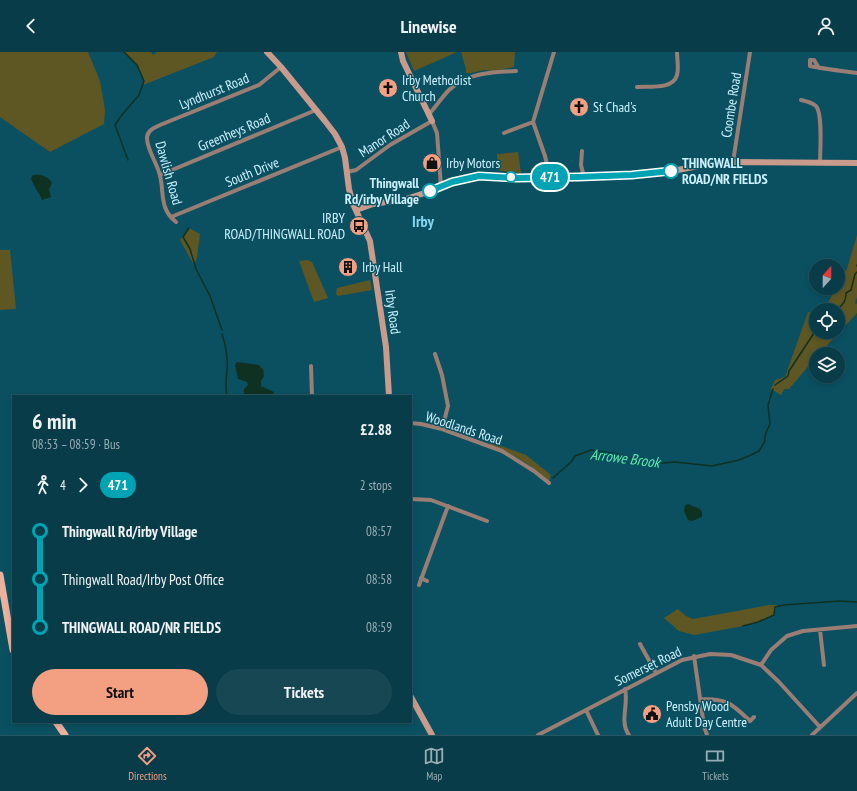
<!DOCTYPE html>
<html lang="en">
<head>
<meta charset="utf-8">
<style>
  :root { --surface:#083c49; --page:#164753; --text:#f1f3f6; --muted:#98adb4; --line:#295661; --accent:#f39f82 }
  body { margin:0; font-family:"PT Sans Narrow",sans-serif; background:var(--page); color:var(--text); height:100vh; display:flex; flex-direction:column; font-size:15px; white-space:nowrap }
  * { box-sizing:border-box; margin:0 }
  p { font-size:13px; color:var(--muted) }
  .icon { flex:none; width:22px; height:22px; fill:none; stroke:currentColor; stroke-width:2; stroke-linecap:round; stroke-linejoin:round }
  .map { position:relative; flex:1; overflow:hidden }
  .details { position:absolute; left:12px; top:343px; width:400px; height:328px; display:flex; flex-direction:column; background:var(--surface); border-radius:0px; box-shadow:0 2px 6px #0003,0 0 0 1px var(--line) }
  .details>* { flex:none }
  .badge { padding:0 8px; border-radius:13px; font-size:14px; line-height:26px }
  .needle { width:26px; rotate:21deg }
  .fabs { position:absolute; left:809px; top:207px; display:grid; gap:8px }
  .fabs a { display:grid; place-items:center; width:36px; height:36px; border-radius:50%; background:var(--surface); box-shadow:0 2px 6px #0003,0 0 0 1px var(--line); font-size:20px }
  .map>.badge { position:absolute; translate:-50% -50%; box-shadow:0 0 0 2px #fff }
  .legs { display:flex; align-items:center; gap:6px; height:44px; padding:0 20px; font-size:13px }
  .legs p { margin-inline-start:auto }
  .summary { display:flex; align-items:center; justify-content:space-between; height:68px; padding:0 20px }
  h1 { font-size:22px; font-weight:600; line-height:30px }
  .action { display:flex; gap:8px; margin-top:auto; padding:8px 20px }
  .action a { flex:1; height:46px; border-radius:24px; background:var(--accent); color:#111; font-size:16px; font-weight:600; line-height:46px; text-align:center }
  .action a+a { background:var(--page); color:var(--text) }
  ul { padding:0 20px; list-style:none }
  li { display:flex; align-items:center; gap:14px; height:48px; font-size:15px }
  li i { display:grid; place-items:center; width:6px; height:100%; margin:0 5px; background:currentColor }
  li i::after { content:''; width:10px; height:10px; margin:-5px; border:3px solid; border-radius:50%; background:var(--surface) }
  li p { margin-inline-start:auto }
  li:first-child i { background:linear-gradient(#0000 50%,currentColor 0) }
  li:last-child i { background:linear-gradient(currentColor 50%,#0000 0) }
  header { display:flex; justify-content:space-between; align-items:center; height:52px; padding:0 20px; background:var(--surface); font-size:18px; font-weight:600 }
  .tabs { display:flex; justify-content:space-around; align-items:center; height:56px; border-top:1px solid var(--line); background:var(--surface); font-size:11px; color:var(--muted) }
  .tabs a { display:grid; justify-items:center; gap:2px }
  .tabs .active { color:var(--accent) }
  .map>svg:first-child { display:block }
  .green { fill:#5f5723 }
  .water { fill:#0f3121 }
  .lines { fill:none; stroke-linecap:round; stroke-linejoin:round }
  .stream { stroke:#0f3121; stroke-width:1.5 }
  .street { stroke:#9a7e74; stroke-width:4 }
  .secondary { stroke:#c89b8c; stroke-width:6 }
  .primary { stroke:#ebb19d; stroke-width:7 }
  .line-1-casing { stroke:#fff; stroke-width:9 }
  .line-1 { stroke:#00a3b4; stroke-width:6 }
  .stop-1-dot { fill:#fff; stroke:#00a3b4; stroke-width:2 }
  .labels { text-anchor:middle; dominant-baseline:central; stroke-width:3; stroke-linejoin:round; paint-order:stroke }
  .poi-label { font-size:14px; fill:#cbf1fe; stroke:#0b5061; text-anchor:start }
  .street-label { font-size:14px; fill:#cbf1fe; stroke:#0b5061 }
  .stop-label { font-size:14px; font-weight:bold; fill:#cbf1fe; stroke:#0b5061; text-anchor:start }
  .water-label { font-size:15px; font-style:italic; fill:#5feaa9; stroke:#0b5061 }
  .quarter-label { font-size:16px; font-weight:bold; fill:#85d5ee; stroke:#0b5061 }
</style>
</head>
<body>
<header><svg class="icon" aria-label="back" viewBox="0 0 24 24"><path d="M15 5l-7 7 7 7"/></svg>Linewise<svg class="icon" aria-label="person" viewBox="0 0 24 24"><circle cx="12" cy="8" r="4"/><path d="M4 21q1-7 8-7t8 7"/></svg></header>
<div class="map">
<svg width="857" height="683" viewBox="0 0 857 683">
  <rect width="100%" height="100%" fill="#0b5061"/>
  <path class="green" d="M 0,0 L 88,0 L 100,29 L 105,58 L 104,72 L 50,100 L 0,65 Z
    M 124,0 L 151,0 L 153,3 L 157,0 L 217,0 L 214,5 L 143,33 L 144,29 L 137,13 Z
    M 406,0 L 457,0 L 414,19 Z
    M 461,0 L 515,0 L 514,15 L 493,19 L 485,18 L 471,21 L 466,21 L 466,17 Z
    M 518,100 L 521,121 L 501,119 L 497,117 L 497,102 Z
    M 189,176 L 200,182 L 197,205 L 194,213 L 180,188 Z
    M 857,183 L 857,245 L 855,251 L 857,252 L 857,261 L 819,302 L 816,302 L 816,305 L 789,337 L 784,337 L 781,343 L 771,337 L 775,328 L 785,325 L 808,260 L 816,261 L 816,280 L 838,280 L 838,258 L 824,258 L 836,236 L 838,236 L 838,233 L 847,217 Z
    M 0,198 L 10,198 L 16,257 L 0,258 Z
    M 307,208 L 312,210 L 328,246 L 314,250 L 299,209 Z
    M 370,228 L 372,238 L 338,244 L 336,242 L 337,236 Z
    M 490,390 L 526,403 L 551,423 L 549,430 C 533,413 511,401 489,392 Z
    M 769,553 L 777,553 L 774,563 L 758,570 L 743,574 L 694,583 L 679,579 L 664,566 L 678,557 L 686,564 L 693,567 Z"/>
  <path class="water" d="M 33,123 C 41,122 48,124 52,131 L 49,137 L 51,145 L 42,148 C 39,140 33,134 31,126 Z
    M 237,310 L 259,313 L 261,316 L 263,317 L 264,324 L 261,329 L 261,334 L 274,340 L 273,344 L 250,344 L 244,342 L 244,337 L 248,333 L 247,330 L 238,327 L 235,313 Z
    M 688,452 L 700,457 L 702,460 L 702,465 L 692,469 L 688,468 L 684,459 L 685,453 Z"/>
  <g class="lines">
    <path class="stream" d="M 124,0 L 137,13 L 144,29 L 139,43 L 121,64 L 115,73 L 128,108
      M 189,176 L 183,185 L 190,197 L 196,217 L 210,244 L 222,278
      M 857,213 L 857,214
      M 837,258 C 843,252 846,250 846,241 L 851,238 L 855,222 L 857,220
      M 222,282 C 226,294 228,306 227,319 C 226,328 225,335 227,344
      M 775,333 L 788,324 L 789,319 L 816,278
      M 553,426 L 571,410 L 575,404 L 591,398 L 618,402 L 649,412 L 675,410 L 712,414 L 739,408 L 751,403 L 759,399 L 765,389 C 764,381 767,379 770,372 L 768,353 L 773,337
      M 743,574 L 758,570 L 774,563 L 775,555 L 784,553 L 839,549 L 857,550"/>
    <path class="street" d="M 819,16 L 814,8 L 810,8 L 810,14 C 825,17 841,19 857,21
      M 637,35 C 649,34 673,38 677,23 C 679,16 677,7 677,0
      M 801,48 C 806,49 812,51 816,54 C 823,62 820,100 820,111
      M 429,62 C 436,55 441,46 449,38 C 466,21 493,20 516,19
      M 504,81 L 533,70
      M 582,99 L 581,113 L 584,125
      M 733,110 L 750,0
      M 347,120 L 356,118 L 390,93 L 432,69 L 437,81 L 441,135
      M 160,123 L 316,58
      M 550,125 L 545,104 L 533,70 L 554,0
      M 171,165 L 342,95
      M 176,170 C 171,166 167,161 165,155 C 161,142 163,135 160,124 C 158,112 146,97 147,85 C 148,78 154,76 160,73 L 259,33 L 281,15
      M 435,302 L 442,323 L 448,354 L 442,377
      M 311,314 L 312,344
      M 411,371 L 421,372 L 442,377 L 502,399 L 534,419 L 549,431
      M 411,447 L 431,448 L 487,469
      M 421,526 L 427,529
      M 419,533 L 448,454
      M 820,578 L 824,613
      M 640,592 L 656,621
      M 694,604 L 704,674 L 707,683
      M 761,613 L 771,598 L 787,584 L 803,579 L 857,574
      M 625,637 C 629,651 619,670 629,683
      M 701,647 C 728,647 731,651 750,669 L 754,665
      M 586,658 L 598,683
      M 538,683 L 682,608 L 710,602 L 731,603 L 761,613 L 779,630 L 820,675
      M 812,683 L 857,641"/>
    <path class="secondary" d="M 267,0 L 281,15 L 325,69 L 335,82 L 342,95 L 345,106 L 349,137 L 353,152 L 370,189 L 386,295 L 389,344
      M 401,0 L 403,9 L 432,69
      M 356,158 L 373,152 L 406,147 L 431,139 L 452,130 L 479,124 L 516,126 L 632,123 L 668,120 L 708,112 L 733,110 L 857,111
      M 411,645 L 432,683"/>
    <path class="primary" d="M 0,523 L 13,598
      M 56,670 L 65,683"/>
  </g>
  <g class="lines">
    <g class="line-1-casing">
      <path id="line-1" d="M 430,139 L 452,130 L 479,124 L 516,126 L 578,125 L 632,123 L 671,119"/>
    </g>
    <use href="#line-1" class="line-1"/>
  </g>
  <defs>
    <g id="church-disc" transform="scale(1)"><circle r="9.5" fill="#f39f82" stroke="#0b5061"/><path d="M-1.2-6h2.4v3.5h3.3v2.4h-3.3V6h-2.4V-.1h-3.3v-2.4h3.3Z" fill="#111"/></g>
    <g id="shop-disc" transform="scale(1)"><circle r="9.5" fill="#f39f82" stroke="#0b5061"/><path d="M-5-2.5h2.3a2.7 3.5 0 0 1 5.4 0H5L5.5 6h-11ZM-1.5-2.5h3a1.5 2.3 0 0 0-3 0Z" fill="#111"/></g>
    <g id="bus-disc" transform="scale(1)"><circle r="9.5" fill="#f39f82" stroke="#0b5061"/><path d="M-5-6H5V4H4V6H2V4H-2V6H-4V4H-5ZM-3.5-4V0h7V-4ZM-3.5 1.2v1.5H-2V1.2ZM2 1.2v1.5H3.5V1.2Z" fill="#111"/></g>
    <g id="building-disc" transform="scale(1)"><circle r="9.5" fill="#f39f82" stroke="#0b5061"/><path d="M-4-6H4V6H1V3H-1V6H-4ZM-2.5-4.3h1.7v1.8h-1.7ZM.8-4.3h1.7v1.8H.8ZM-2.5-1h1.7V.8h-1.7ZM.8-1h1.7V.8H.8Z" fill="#111"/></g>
    <g id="civic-disc" transform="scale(1)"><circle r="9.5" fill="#f39f82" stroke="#0b5061"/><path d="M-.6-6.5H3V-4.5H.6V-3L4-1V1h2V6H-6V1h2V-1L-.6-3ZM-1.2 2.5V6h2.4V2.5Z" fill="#111"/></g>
  </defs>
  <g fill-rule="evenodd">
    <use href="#church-disc" x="388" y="36"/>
    <use href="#church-disc" x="579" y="55"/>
    <use href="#shop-disc" x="432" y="111"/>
    <use href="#bus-disc" x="359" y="174"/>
    <use href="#building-disc" x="348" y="215"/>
    <use href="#civic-disc" x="652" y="662"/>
  </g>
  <g class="stop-1-dot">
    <circle cx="671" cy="119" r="7"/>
    <circle cx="511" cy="125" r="5"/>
    <circle cx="430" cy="139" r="7"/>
  </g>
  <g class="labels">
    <g class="poi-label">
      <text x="402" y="28">Irby Methodist<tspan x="402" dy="16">Church</tspan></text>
      <text x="593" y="55">St Chad's</text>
      <text x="446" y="111">Irby Motors</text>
      <text x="345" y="166" text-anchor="end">IRBY<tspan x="345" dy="16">ROAD/THINGWALL ROAD</tspan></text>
      <text x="362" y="215">Irby Hall</text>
      <text x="666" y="654">Pensby Wood<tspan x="666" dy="16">Adult Day Centre</tspan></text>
    </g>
    <g class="street-label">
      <text transform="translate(214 39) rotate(-22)">Lyndhurst Road</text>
      <text transform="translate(731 53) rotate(-81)">Coombe Road</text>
      <text transform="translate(234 80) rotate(-23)">Greenheys Road</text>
      <text transform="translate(384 86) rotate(-33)">Manor Road</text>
      <text transform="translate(252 120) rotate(-22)">South Drive</text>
      <text transform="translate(169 121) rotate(74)">Dawlish Road</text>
      <text transform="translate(393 260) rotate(82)">Irby Road</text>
      <text transform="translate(464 376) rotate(18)">Woodlands Road</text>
      <text transform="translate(648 614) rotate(-26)">Somerset Road</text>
    </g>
    <g class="stop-label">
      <text x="682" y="111">THINGWALL<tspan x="682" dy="16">ROAD/NR FIELDS</tspan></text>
      <text x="419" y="131" text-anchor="end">Thingwall<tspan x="419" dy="16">Rd/irby Village</tspan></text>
    </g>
    <g class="water-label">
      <text transform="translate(625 406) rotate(7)">Arrowe Brook</text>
    </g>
    <g class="quarter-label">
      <text x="423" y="169">Irby</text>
    </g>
  </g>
</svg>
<div class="fabs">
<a><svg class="needle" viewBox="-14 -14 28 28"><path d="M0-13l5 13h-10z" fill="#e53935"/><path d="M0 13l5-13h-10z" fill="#98adb4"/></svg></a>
<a><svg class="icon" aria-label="locate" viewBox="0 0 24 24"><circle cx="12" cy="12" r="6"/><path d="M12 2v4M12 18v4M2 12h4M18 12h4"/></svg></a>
<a><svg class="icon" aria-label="layers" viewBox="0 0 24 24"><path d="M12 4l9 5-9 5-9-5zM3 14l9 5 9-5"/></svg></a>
</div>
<b class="badge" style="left:550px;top:125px;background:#00a3b4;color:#fff">471</b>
<section class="details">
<div class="summary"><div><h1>6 min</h1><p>08:53 – 08:59 · Bus</p></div><b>£2.88</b></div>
<div class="legs"><svg class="icon" aria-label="walk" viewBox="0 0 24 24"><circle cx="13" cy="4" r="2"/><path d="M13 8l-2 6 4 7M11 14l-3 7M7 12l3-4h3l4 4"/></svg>4<svg class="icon" aria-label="forward" viewBox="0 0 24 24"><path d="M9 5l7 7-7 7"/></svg><b class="badge" style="background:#00a3b4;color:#fff">471</b><p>2 stops</p></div>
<ul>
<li><i style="color:#00a3b4"></i><b>Thingwall Rd/irby Village</b><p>08:57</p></li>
<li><i style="color:#00a3b4"></i><span>Thingwall Road/Irby Post Office</span><p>08:58</p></li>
<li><i style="color:#00a3b4"></i><b>THINGWALL ROAD/NR FIELDS</b><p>08:59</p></li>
</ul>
<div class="action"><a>Start</a><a>Tickets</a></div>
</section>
</div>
<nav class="tabs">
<a class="active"><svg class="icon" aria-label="directions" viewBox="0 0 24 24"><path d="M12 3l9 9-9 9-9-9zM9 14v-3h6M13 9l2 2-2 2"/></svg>Directions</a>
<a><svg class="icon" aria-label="map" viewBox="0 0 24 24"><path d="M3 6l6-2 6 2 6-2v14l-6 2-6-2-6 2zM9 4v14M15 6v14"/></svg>Map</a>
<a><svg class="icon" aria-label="tickets" viewBox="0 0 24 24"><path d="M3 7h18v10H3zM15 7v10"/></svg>Tickets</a>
</nav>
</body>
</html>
